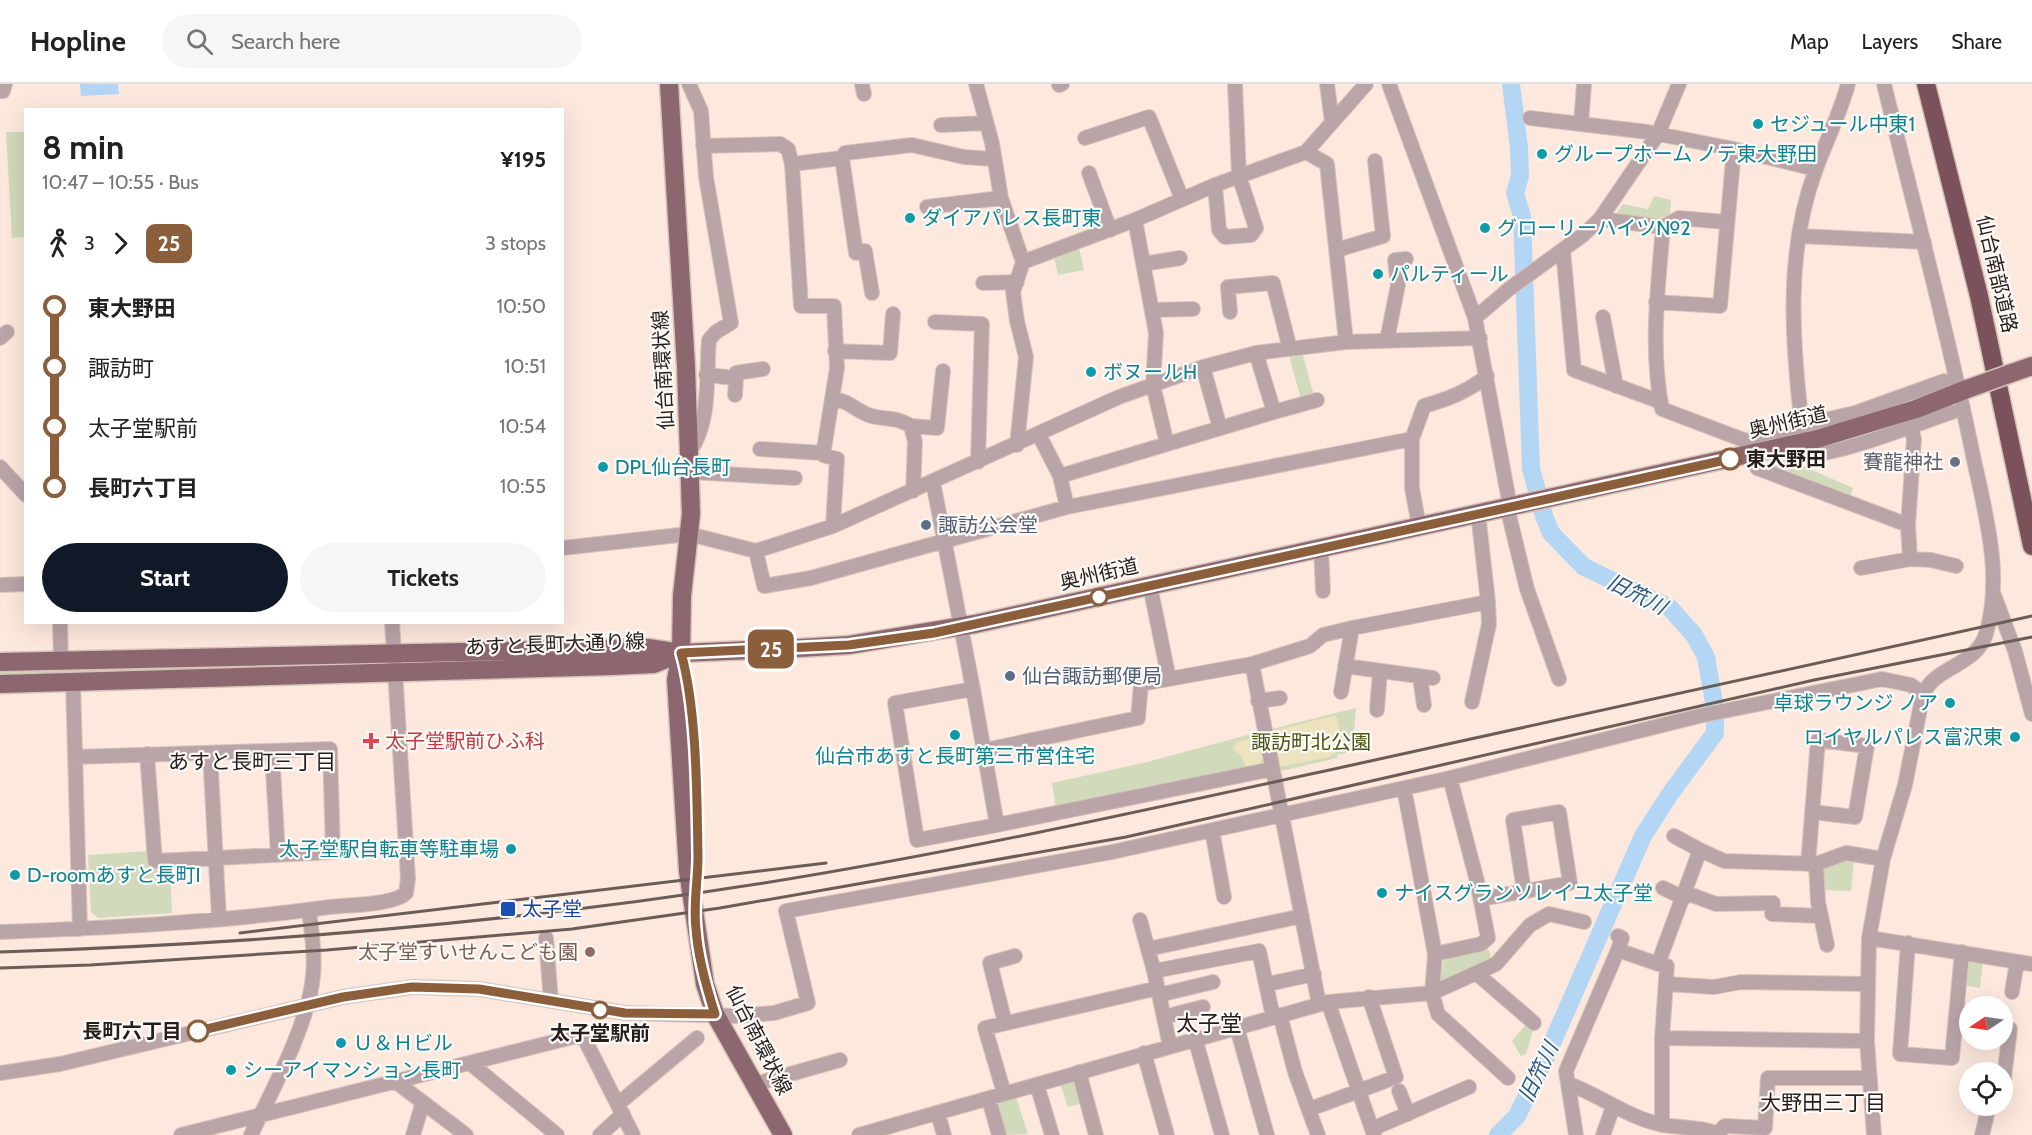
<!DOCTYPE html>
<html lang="en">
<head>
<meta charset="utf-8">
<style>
  :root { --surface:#fff; --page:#f6f6f6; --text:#222; --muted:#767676; --line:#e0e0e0; --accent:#111827 }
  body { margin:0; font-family:Cabin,"Noto Sans JP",sans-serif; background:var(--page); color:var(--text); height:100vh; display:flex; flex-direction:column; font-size:22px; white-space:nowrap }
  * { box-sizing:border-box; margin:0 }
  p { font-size:20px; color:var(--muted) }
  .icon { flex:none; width:33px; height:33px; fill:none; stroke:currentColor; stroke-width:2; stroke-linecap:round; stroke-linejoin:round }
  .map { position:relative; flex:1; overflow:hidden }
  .details { position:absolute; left:24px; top:24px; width:540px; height:516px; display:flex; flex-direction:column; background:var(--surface); border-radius:0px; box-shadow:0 6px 24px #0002 }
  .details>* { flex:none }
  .badge { padding:0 12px; border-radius:9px; font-size:21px; line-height:39px }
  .needle { width:39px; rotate:257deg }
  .controls { position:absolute; left:1959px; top:912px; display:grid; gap:12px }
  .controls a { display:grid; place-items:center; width:54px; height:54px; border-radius:50%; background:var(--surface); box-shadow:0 6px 24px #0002; font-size:30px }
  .map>.badge { position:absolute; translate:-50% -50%; box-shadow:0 0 0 3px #fff }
  .legs { display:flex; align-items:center; gap:9px; height:66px; padding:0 18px; font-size:20px }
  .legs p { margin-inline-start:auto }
  .headline { display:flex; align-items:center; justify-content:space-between; height:102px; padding:0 18px }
  h1 { font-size:33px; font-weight:700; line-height:45px }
  .action { display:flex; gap:12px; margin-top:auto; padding:12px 18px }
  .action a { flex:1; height:69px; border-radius:36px; background:var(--accent); color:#fff; font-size:24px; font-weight:700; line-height:69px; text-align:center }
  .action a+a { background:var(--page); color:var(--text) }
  ul { padding:0 18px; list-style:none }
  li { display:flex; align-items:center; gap:21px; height:60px; font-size:22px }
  li i { display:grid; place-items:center; width:9px; height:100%; margin:0 8px; background:currentColor }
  li i::after { content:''; width:15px; height:15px; margin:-8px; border:4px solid; border-radius:50%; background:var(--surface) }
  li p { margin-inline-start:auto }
  li:first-child i { background:linear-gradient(#0000 50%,currentColor 0) }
  li:last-child i { background:linear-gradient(currentColor 50%,#0000 0) }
  header { display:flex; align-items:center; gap:36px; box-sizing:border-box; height:84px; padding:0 30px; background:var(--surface); border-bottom:2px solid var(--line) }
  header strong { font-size:28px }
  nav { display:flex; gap:33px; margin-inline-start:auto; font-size:21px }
  .search { width:420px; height:54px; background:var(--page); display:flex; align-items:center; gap:15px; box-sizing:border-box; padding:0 21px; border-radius:33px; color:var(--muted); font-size:22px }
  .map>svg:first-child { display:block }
  .green { fill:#d1dabb }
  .sand { fill:#ede3be }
  .water { fill:#b4d6f5 }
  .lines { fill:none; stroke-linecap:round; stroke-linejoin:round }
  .river { stroke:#b4d6f5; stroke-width:18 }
  .minor-casing { stroke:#d6c4ba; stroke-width:16 }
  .major-casing { stroke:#d6c4ba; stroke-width:21 }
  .highway-casing { stroke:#d6c4ba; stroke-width:21 }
  .minor { stroke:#b9a4a8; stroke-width:14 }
  .major { stroke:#8c676f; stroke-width:18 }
  .highway { stroke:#7b525b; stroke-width:18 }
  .rail { stroke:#6a5d57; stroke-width:3 }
  .major-bridge-casing { stroke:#d6c4ba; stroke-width:21; stroke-linecap:butt }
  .major-bridge { stroke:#8c676f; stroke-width:18 }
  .line-1-casing { stroke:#fff; stroke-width:14 }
  .line-1 { stroke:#8b5e3c; stroke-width:9 }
  .culture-dot { fill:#0f9aa8; stroke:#fdf9f7; stroke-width:2 }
  .stop-1-dot { fill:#fff; stroke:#8b5e3c; stroke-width:3 }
  .worship-dot { fill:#6b7280; stroke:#fdf9f7; stroke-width:2 }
  .service-dot { fill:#5c6f8a; stroke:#fdf9f7; stroke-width:2 }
  .health-dot { fill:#e0444e; stroke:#fdf9f7; stroke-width:2 }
  .transit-dot { fill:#1a4fb4; stroke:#fdf9f7; stroke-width:2 }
  .education-dot { fill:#8d6e63; stroke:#fdf9f7; stroke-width:2 }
  .labels { text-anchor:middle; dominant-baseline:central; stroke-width:4.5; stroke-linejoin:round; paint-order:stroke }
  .culture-label { font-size:20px; fill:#0d838f; stroke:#fdf9f7; text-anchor:start }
  .street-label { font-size:20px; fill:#261e1a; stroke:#fdf9f7 }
  .stop-label { font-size:20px; font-weight:bold; fill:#261e1a; stroke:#fdf9f7; text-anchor:start }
  .worship-label { font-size:20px; fill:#5b616d; stroke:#fdf9f7; text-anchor:end }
  .service-label { font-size:20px; fill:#4e5e75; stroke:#fdf9f7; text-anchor:start }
  .health-label { font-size:20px; fill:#be3a42; stroke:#fdf9f7; text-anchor:start }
  .park-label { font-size:20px; fill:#485517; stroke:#fdf9f7 }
  .transit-label { font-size:20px; fill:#164399; stroke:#fdf9f7; text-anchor:start }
  .education-label { font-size:20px; fill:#785e54; stroke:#fdf9f7; text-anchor:end }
  .water-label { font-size:21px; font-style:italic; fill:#275a83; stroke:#fdf9f7 }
  .neighbourhood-label { font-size:21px; fill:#261e1a; stroke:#fdf9f7 }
  .quarter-label { font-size:22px; fill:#261e1a; stroke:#fdf9f7 }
</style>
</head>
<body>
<header>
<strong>Hopline</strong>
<div class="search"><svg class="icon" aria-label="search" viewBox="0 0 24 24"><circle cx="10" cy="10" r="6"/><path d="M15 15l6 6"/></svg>Search here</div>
<nav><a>Map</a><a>Layers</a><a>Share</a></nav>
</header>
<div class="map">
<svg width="2032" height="1051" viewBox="0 0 2032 1051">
  <rect width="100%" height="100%" fill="#fde8dd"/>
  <path class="green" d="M 6,48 L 25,48 L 25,153 L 12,154 Z
    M 1654,112 L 1671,116 L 1670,130 L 1655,138 L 1620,133 L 1617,128 L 1623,120 L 1648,125 Z
    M 1079,164 L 1084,186 L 1058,191 L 1054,173 Z
    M 1288,268 L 1302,268 L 1314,312 L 1301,315 Z
    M 1787,375 L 1853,404 L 1849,416 L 1761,380 Z
    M 292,581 L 292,584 L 0,591 L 0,586 Z
    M 1356,624 L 1354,648 L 1358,666 L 1337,671 L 1337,674 L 1277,688 L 1268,646 Z
    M 1259,648 L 1265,675 L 1261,682 L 1056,726 L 1052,699 L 1143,679 Z
    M 149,767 L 150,783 L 170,782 L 172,829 L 98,834 L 91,828 L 88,771 Z
    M 1845,774 L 1854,775 L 1851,807 L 1823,806 L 1824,783 Z
    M 1484,865 L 1489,866 L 1491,874 L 1487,880 L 1440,899 L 1444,874 Z
    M 1971,875 L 1983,877 L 1980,904 L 1963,901 L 1965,879 Z
    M 1527,939 L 1534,943 L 1526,970 L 1521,972 L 1512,957 Z
    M 1071,996 L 1077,1000 L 1082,1019 L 1068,1023 L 1060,1000 Z
    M 1016,1013 L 1028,1050 L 1006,1051 L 998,1026 L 1000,1018 Z"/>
  <path class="sand" d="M 1336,631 L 1344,664 L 1328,673 L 1280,683 L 1272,647 Z
    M 1255,653 L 1263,674 L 1260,680 L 1246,683 L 1240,670 L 1233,666 L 1237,658 Z"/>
  <path class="water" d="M 80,0 L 118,0 L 119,10 L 81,12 Z"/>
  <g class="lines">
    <path class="river" d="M 1498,1051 L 1517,1032 L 1546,973 L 1643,752 L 1670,710 L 1715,649 L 1715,624 L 1706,573 L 1694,551 L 1670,524 L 1584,483 L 1551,449 L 1544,432 L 1531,385 L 1522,132 L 1515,109 L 1520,92 L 1519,64 L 1511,0"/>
    <g class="minor-casing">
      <path id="minor" d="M 689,0 L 701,27 L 706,93 L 731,239 L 716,248 L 709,256 C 706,292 711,338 690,367
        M 862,0 L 864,10
        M 976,0 L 992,59 L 1001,114 L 1023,178
        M 1327,0 L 1332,38
        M 1389,0 L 1475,234 L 1510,422
        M 1059,1 L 1062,0
        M 0,7 L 3,7 L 5,0
        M 1530,34 L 1648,48 L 1734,65 L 1720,222 L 1656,218
        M 1581,40 L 1584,0
        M 941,41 L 986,39
        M 1085,54 L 1149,33 L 1182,115
        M 703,62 L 780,60 L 788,65 L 792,80 L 842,74 L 845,69 L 912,61 L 964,73 L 993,75
        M 1734,65 L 1815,85
        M 1306,68 L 1327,80 L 1346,258
        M 842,74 L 856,169 L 865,167 L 872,209
        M 792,80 L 801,222 L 834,222 L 837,284 L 823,371 L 837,375 L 833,442
        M 1089,89 L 1110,146
        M 1215,101 L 1219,146 L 1225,153 L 1251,151 L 1256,144 L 1239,92 L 1235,0
        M 927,123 L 1001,114
        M 1600,135 L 1663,143 C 1658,203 1650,265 1662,325 L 1749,358 L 1757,384 L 1908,441 L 1914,355 L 1911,343
        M 1663,143 L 1679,134 L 1726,138
        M 1799,152 L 1924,158
        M 1337,166 L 1383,152 L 1375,77
        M 1563,166 L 1574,286 L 1661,318
        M 1143,180 L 1180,174
        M 983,199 L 1017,198
        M 1152,226 L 1193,225
        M 1230,228 L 1228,203 L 1273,199 L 1290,265
        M 1603,233 L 1616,302
        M 1475,234 L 1509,205 L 1583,151 L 1600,135 L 1658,50 L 1679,0
        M 935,238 L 982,240 L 978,378
        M 0,254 L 7,248
        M 1387,256 L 1398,201 L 1395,176 L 1406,175
        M 835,267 L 890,269 L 893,230
        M 1203,283 L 1220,344
        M 706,291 L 736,294 L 736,289 L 763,285
        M 735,311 L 736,294
        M 833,315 C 850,318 850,322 864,329 C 877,337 895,331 911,342 L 915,358 L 913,407
        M 1274,328 L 1317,316
        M 911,342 L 937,344 L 943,287
        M 1802,342 C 1792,258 1785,167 1816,85 C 1826,57 1840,30 1848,0
        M 1749,358 L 1755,352 L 1855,329 L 1944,297
        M 1167,360 L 1153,301 L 1156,249 L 1135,136 L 1215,101 L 1306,68 L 1366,0
        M 1017,361 L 1026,273 L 1017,237 L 1013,208 L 1023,178 L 1135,136
        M 1790,361 L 1793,370 C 1818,380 1922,338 1952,328
        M 760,365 L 823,369
        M 0,383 L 26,411
        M 690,388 L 795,394
        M 1060,392 L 1274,328 L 1256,269
        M 933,398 L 973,605 L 895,619 L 917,756 L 997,741 L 973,605
        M 1067,423 L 1412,355
        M 1507,423 L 1527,505 L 1559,595
        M 1419,442 L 1412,404 L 1412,355 L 1424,322 C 1448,315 1467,308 1487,292
        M 1321,463 L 1323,507
        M 562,464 L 689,450 L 756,467 L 833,442 L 1119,313 L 1203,283 L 1256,269 L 1346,258 L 1480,254
        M 756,467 L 764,502 L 811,494 L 1067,423 L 1060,392 L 1039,351
        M 1910,475 L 1931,476 L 1956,482
        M 1861,484 L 1910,475 L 1908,441
        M 0,501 L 26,500
        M 1150,502 L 1169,595
        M 1994,511 L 2015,567 L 2032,630
        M 60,538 L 61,576
        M 1252,580 L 1319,920
        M 1345,582 L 1433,594
        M 1420,593 L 1424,621
        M 73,598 L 80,845
        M 1341,608 L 1352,544
        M 1258,617 L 1280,614
        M 1472,618 L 1489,540 L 1488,518
        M 1377,626 L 1380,587
        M 985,666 L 1138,634 L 1141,600 L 1252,580 L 1310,562 L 1323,551 L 1352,544 L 1488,518 L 1478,429
        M 272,667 L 278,771
        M 210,669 L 219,834
        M 75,673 L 330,665 L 333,768 L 155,777 L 147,670
        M 1404,704 L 1435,870
        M 997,741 L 1272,685
        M 1212,746 L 1224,813
        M 1674,752 L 1700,766
        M 1808,780 L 1818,656 L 1867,662 L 1855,733 L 1812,728
        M 1816,780 L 1818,818 L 1827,861
        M 1663,804 L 1684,814
        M 1686,809 L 1716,820 L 1773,819 L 1772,830 L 1821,832
        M 1481,815 L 1570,799 L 1559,728 L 1513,736 L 1524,807
        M 1140,836 L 1154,887 L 1170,962
        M 0,848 C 110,844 221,838 330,823 C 349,821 385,821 402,812 L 406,809 L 408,795 L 392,538
        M 546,854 L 551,917
        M 1869,854 L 2032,880
        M 1908,859 L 1900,970 L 1952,974 L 1962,868
        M 1148,865 L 1302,832
        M 1618,866 L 1622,854 L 1618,852
        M 1658,880 L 1667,882 L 1662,954 L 1662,1041
        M 1154,887 L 1259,867 L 1273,933
        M 1476,889 L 1534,939
        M 1268,900 L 1314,890
        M 1666,900 L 1714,903 L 1741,898 L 1866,900
        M 2012,908 L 2017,878
        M 1159,911 L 1213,898
        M 1328,918 L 1374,1051
        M 1280,931 L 1295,988 L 1318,1051
        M 1164,933 L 1203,923
        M 1005,939 L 990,879 L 1015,872
        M 1237,944 L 1267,1051
        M 1195,954 L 1222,1051
        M 1662,954 L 1867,957
        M 1144,969 L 1167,1051
        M 470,979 L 557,1051
        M 1079,988 L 1096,1051
        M 0,989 L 60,980 L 343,913 L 413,903 L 479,905 L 625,929 L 738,932 L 774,929 L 808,919 L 786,827 L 1112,768 L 1450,694 L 1699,632 L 1882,595 L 1911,601 L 1923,610
        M 1508,994 L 1438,930 L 1432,909 L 1496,880 L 1530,841 L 1549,830 L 1584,838
        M 396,998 L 466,1051
        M 755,1000 L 840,976
        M 1569,1000 C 1602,1012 1629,1035 1664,1041 C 1680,1044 1706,1043 1719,1051
        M 1037,1001 L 1052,1051
        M 1399,1007 L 1408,1030
        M 1004,1009 L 985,944 L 1158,904
        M 2002,1010 L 2010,945
        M 989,1015 L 999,1051
        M 618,1020 L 697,954
        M 1310,1025 L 1396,993 L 1369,913
        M 938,1030 L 944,1051
        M 1372,1045 L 1469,1003
        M 1718,1049 L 1725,1042 L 1765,1044 L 1768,994 L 1870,994
        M 181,1051 L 577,952 L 585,956 L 633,1051
        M 251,1051 C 272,1006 304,949 312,900 C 316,877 312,850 309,826
        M 413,1051 L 423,1018
        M 600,1051 L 623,1030
        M 859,1051 L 1328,918 L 1432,909 L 1435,870 L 1481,860 L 1488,854 L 1477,797 L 1450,694
        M 1576,1051 L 1566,987 L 1618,866 L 1658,880 L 1700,766 L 1724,777 L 1816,780 L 1846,769 L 1883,775
        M 1603,1051 L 1613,1023
        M 1874,1051 L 1867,957 L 1869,854 L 1883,775 L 1905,701 L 1923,610 C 1937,581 1975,583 1986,550 C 2005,488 1982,418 1970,357 C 1945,237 1913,119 1884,0
        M 1982,1051 L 1989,1022"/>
    </g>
    <g class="major-casing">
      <path id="major" d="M 669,0 L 686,283 L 691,430 L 682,512 L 681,569 L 676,596 L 688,787 L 705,900 L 715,930 L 783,1051
        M 2009,290 L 2032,282
        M 0,578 L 648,564 L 681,569 L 799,564 L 849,561 L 975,540 L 1817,355 L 1916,325 L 1967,305
        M 0,600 L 612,582 L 654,580 L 681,569"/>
    </g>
    <g class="highway-casing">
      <path id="highway" d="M 1926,0 L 1979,212 L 2032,462"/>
    </g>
    <use href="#minor" class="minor"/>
    <use href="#major" class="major"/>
    <use href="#highway" class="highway"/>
    <path class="rail" d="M 240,849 L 826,779
      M 0,868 C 256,860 511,839 764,799 C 958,768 1151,725 1343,683 C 1573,633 1803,583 2032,532
      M 0,884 L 90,881 L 327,866 L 572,845 L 720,824 L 1126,753 L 1814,596 L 2032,553"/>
    <g class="major-bridge-casing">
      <path id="major-bridge" d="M 1967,305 L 2009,290"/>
    </g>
    <use href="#major-bridge" class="major-bridge"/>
  </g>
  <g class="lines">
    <g class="line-1-casing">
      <path id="line-1" d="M 198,947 L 343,913 L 412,903 L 479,905 L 625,929 L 715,930 C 706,902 698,874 696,845 C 693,822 698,796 698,773 C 697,713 697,625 681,569 L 849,561 L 934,549 L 1730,375"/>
    </g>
    <use href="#line-1" class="line-1"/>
  </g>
  <g class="culture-dot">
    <circle cx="1758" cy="40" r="6"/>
    <circle cx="1542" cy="70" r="6"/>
    <circle cx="910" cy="134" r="6"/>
    <circle cx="1485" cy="144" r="6"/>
    <circle cx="1378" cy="190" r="6"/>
    <circle cx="1091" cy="288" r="6"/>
    <circle cx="603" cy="383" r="6"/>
    <circle cx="1950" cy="619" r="6"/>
    <circle cx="955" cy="651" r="6"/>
    <circle cx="2015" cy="653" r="6"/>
    <circle cx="511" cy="765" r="6"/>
    <circle cx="15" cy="791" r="6"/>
    <circle cx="1382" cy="809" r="6"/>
    <circle cx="341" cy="959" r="6"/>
    <circle cx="231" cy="986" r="6"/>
  </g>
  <g class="stop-1-dot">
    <circle cx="1730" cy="375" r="10"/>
    <circle cx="1099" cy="513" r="8"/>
    <circle cx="600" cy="926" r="8"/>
    <circle cx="198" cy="947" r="10"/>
  </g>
  <circle class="worship-dot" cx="1955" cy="378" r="6"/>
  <g class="service-dot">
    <circle cx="926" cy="441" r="6"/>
    <circle cx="1010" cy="592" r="6"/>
  </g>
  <path class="health-dot" d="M368 648h6v6h6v6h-6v6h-6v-6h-6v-6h6z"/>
  <rect class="transit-dot" x="500" y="817" width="16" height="16" rx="3"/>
  <circle class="education-dot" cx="590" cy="868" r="6"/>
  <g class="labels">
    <g class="culture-label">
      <text x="1770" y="40">セジュール中東1</text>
      <text x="1554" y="70">グループホーム ノテ東大野田</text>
      <text x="922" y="134">ダイアパレス長町東</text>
      <text x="1497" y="144">グローリーハイツ№2</text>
      <text x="1390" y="190">パルティール</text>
      <text x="1103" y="288">ボヌールH</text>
      <text x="615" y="383">DPL仙台長町</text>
      <text x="1938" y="619" text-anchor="end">卓球ラウンジ ノア</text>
      <text x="2003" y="653" text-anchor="end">ロイヤルパレス富沢東</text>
      <text x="955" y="672" text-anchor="middle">仙台市あすと長町第三市営住宅</text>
      <text x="499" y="765" text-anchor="end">太子堂駅自転車等駐車場</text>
      <text x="27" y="791">D-roomあすと長町I</text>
      <text x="1394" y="809">ナイスグランソレイユ太子堂</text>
      <text x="353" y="959">Ｕ＆Ｈビル</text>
      <text x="243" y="986">シーアイマンション長町</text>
    </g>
    <g class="street-label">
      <text transform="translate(1997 190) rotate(77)">仙台南部道路</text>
      <text transform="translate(663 286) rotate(-93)">仙台南環状線</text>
      <text transform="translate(1788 338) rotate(-13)">奥州街道</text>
      <text transform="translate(1099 490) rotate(-13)">奥州街道</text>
      <text transform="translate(555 560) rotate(-2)">あすと長町大通り線</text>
      <text transform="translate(759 956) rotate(63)">仙台南環状線</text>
    </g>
    <g class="stop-label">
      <text x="1746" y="375">東大野田</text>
      <text x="182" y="947" text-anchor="end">長町六丁目</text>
      <text x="600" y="949" text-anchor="middle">太子堂駅前</text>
    </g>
    <g class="worship-label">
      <text x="1943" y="378">賽龍神社</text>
    </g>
    <g class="service-label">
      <text x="938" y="441">諏訪公会堂</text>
      <text x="1022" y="592">仙台諏訪郵便局</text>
    </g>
    <g class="health-label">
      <text x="385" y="657">太子堂駅前ひふ科</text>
    </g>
    <g class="park-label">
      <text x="1311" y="658">諏訪町北公園</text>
    </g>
    <g class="transit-label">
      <text x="522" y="825">太子堂</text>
    </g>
    <g class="education-label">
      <text x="578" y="868">太子堂すいせんこども園</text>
    </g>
    <g class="water-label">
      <text transform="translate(1637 510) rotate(27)">旧笊川</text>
      <text transform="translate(1538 988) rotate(-64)">旧笊川</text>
    </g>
    <g class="neighbourhood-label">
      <text x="252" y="677">あすと長町三丁目</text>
      <text x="1823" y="1018">大野田三丁目</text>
    </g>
    <g class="quarter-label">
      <text x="1209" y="939">太子堂</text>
    </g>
  </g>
</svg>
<div class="controls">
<a><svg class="needle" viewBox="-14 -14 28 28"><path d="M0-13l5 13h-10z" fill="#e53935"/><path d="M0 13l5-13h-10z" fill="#767676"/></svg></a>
<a><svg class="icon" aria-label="locate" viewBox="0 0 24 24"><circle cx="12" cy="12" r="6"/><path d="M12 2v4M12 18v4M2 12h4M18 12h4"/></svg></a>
</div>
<b class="badge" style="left:771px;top:565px;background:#8b5e3c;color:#fff">25</b>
<section class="details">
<div class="headline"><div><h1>8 min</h1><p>10:47 – 10:55 · Bus</p></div><b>¥195</b></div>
<div class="legs"><svg class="icon" aria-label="walk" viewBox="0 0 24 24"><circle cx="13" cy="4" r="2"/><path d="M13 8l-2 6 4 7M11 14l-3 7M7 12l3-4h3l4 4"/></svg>3<svg class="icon" aria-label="forward" viewBox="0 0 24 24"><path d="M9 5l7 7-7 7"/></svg><b class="badge" style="background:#8b5e3c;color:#fff">25</b><p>3 stops</p></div>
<ul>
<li><i style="color:#8b5e3c"></i><b>東大野田</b><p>10:50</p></li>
<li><i style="color:#8b5e3c"></i><span>諏訪町</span><p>10:51</p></li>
<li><i style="color:#8b5e3c"></i><span>太子堂駅前</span><p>10:54</p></li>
<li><i style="color:#8b5e3c"></i><b>長町六丁目</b><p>10:55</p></li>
</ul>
<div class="action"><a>Start</a><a>Tickets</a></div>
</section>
</div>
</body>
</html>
